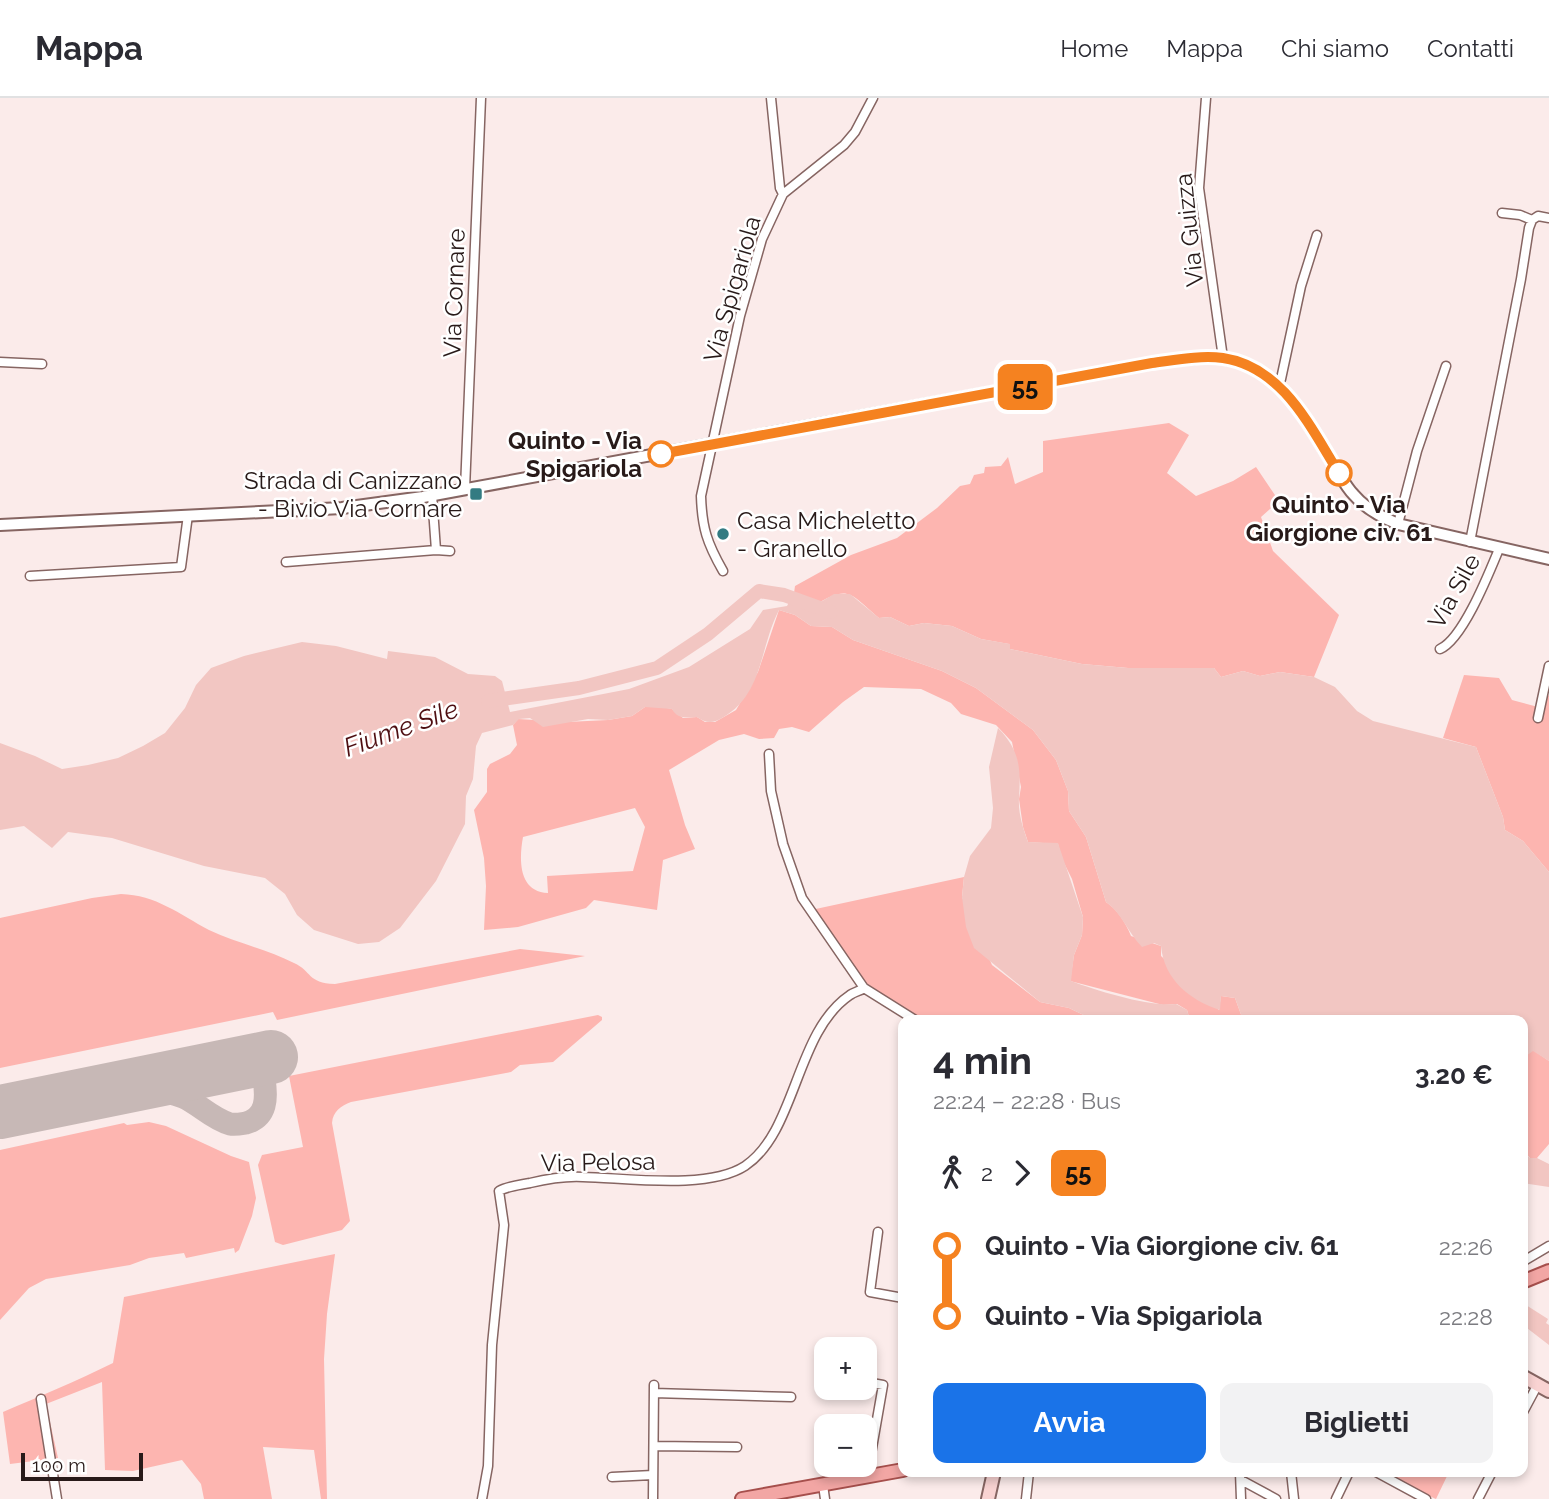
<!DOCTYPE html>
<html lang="it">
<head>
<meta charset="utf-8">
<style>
  :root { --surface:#fff; --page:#f2f2f3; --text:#2b2b33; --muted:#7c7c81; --line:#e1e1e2; --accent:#1a73e8 }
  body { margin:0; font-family:Raleway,sans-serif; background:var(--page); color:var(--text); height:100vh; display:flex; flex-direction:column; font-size:26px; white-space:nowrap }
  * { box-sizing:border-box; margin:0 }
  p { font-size:23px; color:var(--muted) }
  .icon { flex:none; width:38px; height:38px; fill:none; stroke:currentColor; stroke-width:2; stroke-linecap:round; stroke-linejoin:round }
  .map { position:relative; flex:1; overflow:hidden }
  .drawer { position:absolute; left:898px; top:917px; width:630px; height:462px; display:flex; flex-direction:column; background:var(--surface); border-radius:14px; box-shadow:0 4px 10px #0003 }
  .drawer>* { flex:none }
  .badge { padding:0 14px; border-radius:10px; font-size:24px; line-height:46px }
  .controls { position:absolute; left:814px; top:1239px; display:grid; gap:14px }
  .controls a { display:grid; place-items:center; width:63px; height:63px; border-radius:14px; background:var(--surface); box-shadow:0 4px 10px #0003; font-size:35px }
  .scale { position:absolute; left:21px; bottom:18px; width:122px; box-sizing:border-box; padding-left:7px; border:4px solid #281a19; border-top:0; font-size:19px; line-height:24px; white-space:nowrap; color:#281a19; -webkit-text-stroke:5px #fff; paint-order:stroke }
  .map>.badge { position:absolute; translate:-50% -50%; box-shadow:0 0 0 4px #fff }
  .legs { display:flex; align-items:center; gap:10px; height:77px; padding:0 35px; font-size:23px }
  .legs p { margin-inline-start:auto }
  .head { display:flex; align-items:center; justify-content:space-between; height:119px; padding:0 35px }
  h1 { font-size:38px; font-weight:700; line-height:52px }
  .button { display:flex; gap:14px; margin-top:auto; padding:14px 35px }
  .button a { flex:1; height:80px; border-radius:14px; background:var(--accent); color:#fff; font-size:28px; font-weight:700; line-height:80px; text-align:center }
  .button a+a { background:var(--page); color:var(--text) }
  ul { padding:0 35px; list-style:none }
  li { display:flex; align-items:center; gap:24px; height:70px; font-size:26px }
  li i { display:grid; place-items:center; width:10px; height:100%; margin:0 9px; background:currentColor }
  li i::after { content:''; width:18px; height:18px; margin:-9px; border:5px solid; border-radius:50%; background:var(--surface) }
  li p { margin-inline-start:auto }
  li:first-child i { background:linear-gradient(#0000 50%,currentColor 0) }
  li:last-child i { background:linear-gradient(currentColor 50%,#0000 0) }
  header { display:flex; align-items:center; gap:42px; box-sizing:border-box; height:98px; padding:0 35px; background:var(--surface); border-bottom:2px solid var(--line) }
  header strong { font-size:33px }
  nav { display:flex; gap:38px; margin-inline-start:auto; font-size:24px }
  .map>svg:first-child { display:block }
  .green { fill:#fdb5b0; fill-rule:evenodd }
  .water { fill:#f2c6c2 }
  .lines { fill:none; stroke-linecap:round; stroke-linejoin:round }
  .river { stroke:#f2c6c2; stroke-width:14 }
  .taxiway { stroke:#c7b8b6; stroke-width:23 }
  .runway { stroke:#c7b8b6; stroke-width:54 }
  .minor-casing { stroke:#866562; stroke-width:11 }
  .tertiary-casing { stroke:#866562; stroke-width:14 }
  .secondary-casing { stroke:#866562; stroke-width:16 }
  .primary-casing { stroke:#a64f4c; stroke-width:16 }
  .minor { stroke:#fff; stroke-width:8 }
  .tertiary { stroke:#fff; stroke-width:10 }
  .secondary { stroke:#f9d3d2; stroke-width:12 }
  .primary { stroke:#f2a6a4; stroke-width:12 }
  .line-1-casing { stroke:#fff; stroke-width:16 }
  .line-1 { stroke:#f58220; stroke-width:10 }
  .stop-1-dot { fill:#fff; stroke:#f58220; stroke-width:3.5 }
  .poi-dot { fill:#337b82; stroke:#fff; stroke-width:2.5 }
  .labels { text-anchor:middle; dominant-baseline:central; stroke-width:5; stroke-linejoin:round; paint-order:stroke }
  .street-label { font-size:24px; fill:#281a19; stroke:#fff }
  .stop-label { font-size:24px; font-weight:bold; fill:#281a19; stroke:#fff; text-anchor:end }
  .poi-label { font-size:24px; fill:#281a19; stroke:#fff; text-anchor:end }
  .water-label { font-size:26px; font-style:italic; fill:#4e0e11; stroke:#fff }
</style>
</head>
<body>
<header>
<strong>Mappa</strong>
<nav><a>Home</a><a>Mappa</a><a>Chi siamo</a><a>Contatti</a></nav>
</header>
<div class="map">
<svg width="1549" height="1401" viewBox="0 0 1549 1401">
  <rect width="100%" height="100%" fill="#fbebea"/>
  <path class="green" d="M 1169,325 L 1189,337 L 1167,375 L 1196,398 L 1233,383 L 1256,369 L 1279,403 L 1261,419 L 1273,453 L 1339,517 L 1314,579 L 1280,574 L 1260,578 L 1243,573 L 1221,579 L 1214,570 L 1128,570 L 1082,566 L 1010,551 L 1009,546 L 981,541 L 952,528 L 924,525 L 909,528 L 890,519 L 879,520 C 849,495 850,486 813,508 L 806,504 L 804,498 L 794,495 L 795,488 L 851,457 L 897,440 L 937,410 L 960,388 L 970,386 L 974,377 L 984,375 L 985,369 L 1001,368 L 1008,359 L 1015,386 L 1043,374 L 1043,343 Z
    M 779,512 L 795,517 L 811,528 L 832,529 L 853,542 L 942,573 L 976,590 L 1033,632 L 1056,662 L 1068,693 L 1069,713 L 1086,739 L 1106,804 C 1117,811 1126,825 1131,838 L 1161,848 L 1161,858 L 1219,912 L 1221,898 L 1235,900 L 1243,922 L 1190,922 L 1187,912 L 1177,906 L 1163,907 L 1070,883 L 1074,857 L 1082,837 L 1083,819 L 1072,781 L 1062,761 L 1058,746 L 1028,744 L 1023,729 L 1019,701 L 1021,689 L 1012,644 L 996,627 L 961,616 L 951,605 L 921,591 L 864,589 L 843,604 L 809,634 L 792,629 L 779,631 L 774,640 L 759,641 L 744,636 L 719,642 L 669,672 L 685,727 L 695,751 L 663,762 L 657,812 L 594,802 L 586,810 L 518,829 L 484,832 L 486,788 L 484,760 L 474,712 L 487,694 L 487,671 L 490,666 L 510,656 L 517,647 L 513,627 L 518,621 L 567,624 L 608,622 L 632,618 L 645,609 L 658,608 L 672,611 L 683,620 L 697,619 L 705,624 L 715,624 L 736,612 L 758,574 ZM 635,710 L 645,729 L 633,773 L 547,778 L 548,795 C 518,794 519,761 523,739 Z
    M 1464,577 L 1499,580 L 1512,602 L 1538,609 L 1549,597 L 1549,774 L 1523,743 L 1505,732 L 1503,719 L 1476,649 L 1443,640 Z
    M 964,779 L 962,799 L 992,867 L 1040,904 L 1069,910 L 1094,922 L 918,922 L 869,895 L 811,812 Z
    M 121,796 C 156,797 179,816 209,832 C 236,845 267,851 294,865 C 312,873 307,885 335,886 L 520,851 L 585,858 L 277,922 L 273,914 L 0,970 L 0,820 L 92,800 Z
    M 598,917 L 602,919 L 602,922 L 553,964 L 520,967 L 511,974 L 351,1004 C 341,1008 333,1013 332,1025 L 350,1123 L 342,1132 L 283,1147 L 275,1144 L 258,1067 L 262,1057 L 303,1049 L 289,978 Z
    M 1533,952 L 1549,963 L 1549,1046 L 1537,1060 L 1530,1060 L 1523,1052 L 1522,960 Z
    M 149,1024 L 166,1028 L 231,1058 L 249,1064 L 256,1100 L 252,1118 L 239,1152 L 235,1155 L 234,1150 L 186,1160 L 184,1155 L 149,1160 L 130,1167 L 46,1181 L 29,1190 L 0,1222 L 0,1052 L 124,1025 L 127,1027 Z
    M 335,1156 L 327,1216 L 324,1261 L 327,1401 L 321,1401 L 314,1352 L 263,1349 L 272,1401 L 204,1401 L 201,1386 L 182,1362 L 133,1373 L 105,1372 L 102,1284 L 46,1306 L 58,1360 L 10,1366 L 3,1314 C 40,1298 77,1283 113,1265 L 124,1199 Z
    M 1376,1374 L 1449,1374 L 1436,1401 Z"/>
  <path class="water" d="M 794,495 L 804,498 L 806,504 L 814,508 L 834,496 L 850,496 L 879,520 L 890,519 L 909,528 L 924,525 L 952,528 L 981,541 L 1010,546 L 1010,551 L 1082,566 L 1128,570 L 1214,570 L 1221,579 L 1243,573 L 1260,578 L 1280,574 L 1314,579 L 1335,589 L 1357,613 L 1373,623 L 1476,649 L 1503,719 L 1505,732 L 1523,743 L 1549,774 L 1549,963 L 1533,953 L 1523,960 L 1522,922 L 1243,922 L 1235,900 L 1221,898 L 1220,912 C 1189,902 1164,881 1161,848 L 1154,845 L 1142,849 C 1128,835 1122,815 1106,804 L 1086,739 L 1069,713 L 1068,693 L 1056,662 L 1033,632 L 976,590 L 942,573 L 853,542 L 832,529 L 811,528 L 795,517 L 779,512 C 759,550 764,596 722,620 C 712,626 706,625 697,619 C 686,619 678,622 672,611 L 645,609 L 632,618 L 608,622 L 588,621 L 543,629 L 530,620 L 519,621 L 513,627 L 482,635 L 476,648 L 473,681 L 466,698 L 465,726 L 436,783 L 400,830 L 379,844 L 358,846 L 314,832 L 297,817 L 285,796 L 265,780 L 204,768 L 112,740 L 68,734 L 52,750 L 24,728 L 0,732 L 0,645 L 35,658 L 62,671 L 88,667 L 118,660 L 143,648 L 165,635 L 185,610 L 196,587 L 211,570 L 244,558 L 302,544 L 336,548 L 387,561 L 388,553 L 435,559 L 468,576 L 495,578 L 502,583 L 510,614 L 629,591 L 689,569 L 750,531 L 763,512 L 787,508 Z
    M 998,630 C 1020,652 1021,671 1019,700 C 1018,715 1023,730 1028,744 L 1058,745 L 1083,819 L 1082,837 L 1074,857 L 1071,883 C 1098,893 1149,909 1176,906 L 1187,912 L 1190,922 L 1094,922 L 1069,910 L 1040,904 L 974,850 L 966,829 L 962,799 L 964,779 L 970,758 L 991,730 L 993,710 L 989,669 Z
    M 1522,1052 L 1530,1060 L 1537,1060 L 1549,1066 L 1549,1089 L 1523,1085 Z
    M 1523,1205 L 1548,1221 L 1546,1225 L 1549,1227 L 1549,1247 L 1523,1227 Z"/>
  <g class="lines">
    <path class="river" d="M 488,603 L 579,590 L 657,570 L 708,536 L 759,493 L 784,497 L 831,514"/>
    <path class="taxiway" d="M 119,989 C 141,990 162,991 183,999 C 199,1006 212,1021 230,1026 C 235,1027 240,1026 246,1025 C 267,1019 267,1000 264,981 L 247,967 L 234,966"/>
    <path class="runway" d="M 0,1014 L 271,959"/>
    <g class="minor-casing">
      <path id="minor" d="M 771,0 L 780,90 L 783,96
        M 1206,0 L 1199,90 L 1223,260
        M 1502,115 L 1520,117 L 1532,122
        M 0,264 L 42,266
        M 1277,286 L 1281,281 L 1301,188 L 1317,137
        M 465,391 L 481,0
        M 1398,426 L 1417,353 L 1446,268
        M 1470,444 L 1521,181 L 1529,130 L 1532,122 L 1538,118 L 1549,120
        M 436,452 L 450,453
        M 286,464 L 436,452 L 432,397
        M 723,473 C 707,445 702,430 701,398 L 740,218 L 762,141 L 783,96 L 844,47 L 855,34 L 873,0
        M 30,478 L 181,469 L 188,417
        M 1440,551 C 1463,541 1489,475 1499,451
        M 1538,620 L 1549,568
        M 769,656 L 771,693 L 783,746 L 802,800 L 864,890 L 915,922
        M 878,1134 L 870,1194 L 903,1200
        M 1522,1164 L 1549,1148
        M 866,1284 L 883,1287 L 868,1373 L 869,1379
        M 654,1295 L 791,1299
        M 41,1301 L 57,1401
        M 1522,1316 L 1538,1286
        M 654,1348 L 737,1349
        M 1240,1374 L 1241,1401
        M 1291,1374 L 1294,1401
        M 1376,1374 L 1426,1401
        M 612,1379 L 653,1377
        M 1241,1382 L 1276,1401
        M 823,1387 L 825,1401
        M 482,1401 L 488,1368 L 492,1247 L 504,1127 L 499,1093 C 508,1088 520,1087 530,1085 C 547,1081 565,1078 583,1079 C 627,1080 708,1092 745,1068 C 797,1033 795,934 850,897 C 854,894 860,893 864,890
        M 653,1401 L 654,1287
        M 1026,1401 L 1029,1374
        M 1336,1401 L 1349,1374
        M 1478,1401 L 1492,1374"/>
    </g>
    <g class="tertiary-casing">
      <path id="tertiary" d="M 0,427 L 342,410 L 423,399 L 1152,265 C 1175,262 1198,258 1221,260 C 1279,267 1306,322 1333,366 C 1340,376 1345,388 1354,397 C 1366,411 1381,419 1398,426 L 1549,461"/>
    </g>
    <g class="secondary-casing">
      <path id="secondary" d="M 1522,1278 L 1549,1293
        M 988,1401 L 994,1374"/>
    </g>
    <g class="primary-casing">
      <path id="primary" d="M 1522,1184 L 1549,1173
        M 742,1401 L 903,1372"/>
    </g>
    <use href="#minor" class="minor"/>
    <use href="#tertiary" class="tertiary"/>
    <use href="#secondary" class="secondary"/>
    <use href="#primary" class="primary"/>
  </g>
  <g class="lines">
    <g class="line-1-casing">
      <path id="line-1" d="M 661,356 L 1152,265 C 1175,262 1200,257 1223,260 C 1283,269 1310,329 1339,375"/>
    </g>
    <use href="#line-1" class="line-1"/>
  </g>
  <g class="stop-1-dot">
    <circle cx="661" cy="356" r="12"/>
    <circle cx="1339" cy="375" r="12"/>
  </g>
  <g class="poi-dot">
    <rect x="469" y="389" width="14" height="14" rx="3.5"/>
    <circle cx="723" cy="436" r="7"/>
  </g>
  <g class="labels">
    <g class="street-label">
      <text transform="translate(1189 132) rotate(-96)">Via Guizza</text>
      <text transform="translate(732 191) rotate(-74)">Via Spigariola</text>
      <text transform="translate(454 195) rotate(-88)">Via Cornare</text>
      <text transform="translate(1454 493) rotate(-61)">Via Sile</text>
      <text transform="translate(598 1064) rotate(-1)">Via Pelosa</text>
    </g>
    <g class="stop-label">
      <text x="642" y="342">Quinto - Via<tspan x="642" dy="28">Spigariola</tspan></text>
      <text x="1339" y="406" text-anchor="middle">Quinto - Via<tspan x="1339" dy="28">Giorgione civ. 61</tspan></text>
    </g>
    <g class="poi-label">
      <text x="462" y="382">Strada di Canizzano<tspan x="462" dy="28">- Bivio Via Cornare</tspan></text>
      <text x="737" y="422" text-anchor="start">Casa Micheletto<tspan x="737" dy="28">- Granello</tspan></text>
    </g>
    <g class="water-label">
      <text transform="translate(401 630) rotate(-20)">Fiume Sile</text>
    </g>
  </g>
</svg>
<div class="controls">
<a>+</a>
<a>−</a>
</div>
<div class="scale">100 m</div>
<b class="badge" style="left:1025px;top:289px;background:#f58220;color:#111">55</b>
<section class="drawer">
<div class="head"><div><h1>4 min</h1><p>22:24 – 22:28 · Bus</p></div><b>3.20 €</b></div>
<div class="legs"><svg class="icon" aria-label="walk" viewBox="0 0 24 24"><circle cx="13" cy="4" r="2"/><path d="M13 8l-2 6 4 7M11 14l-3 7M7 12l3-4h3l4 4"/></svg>2<svg class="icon" aria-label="forward" viewBox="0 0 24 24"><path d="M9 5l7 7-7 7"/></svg><b class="badge" style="background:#f58220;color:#111">55</b></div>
<ul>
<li><i style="color:#f58220"></i><b>Quinto - Via Giorgione civ. 61</b><p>22:26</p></li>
<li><i style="color:#f58220"></i><b>Quinto - Via Spigariola</b><p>22:28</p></li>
</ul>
<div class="button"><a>Avvia</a><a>Biglietti</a></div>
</section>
</div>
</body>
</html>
